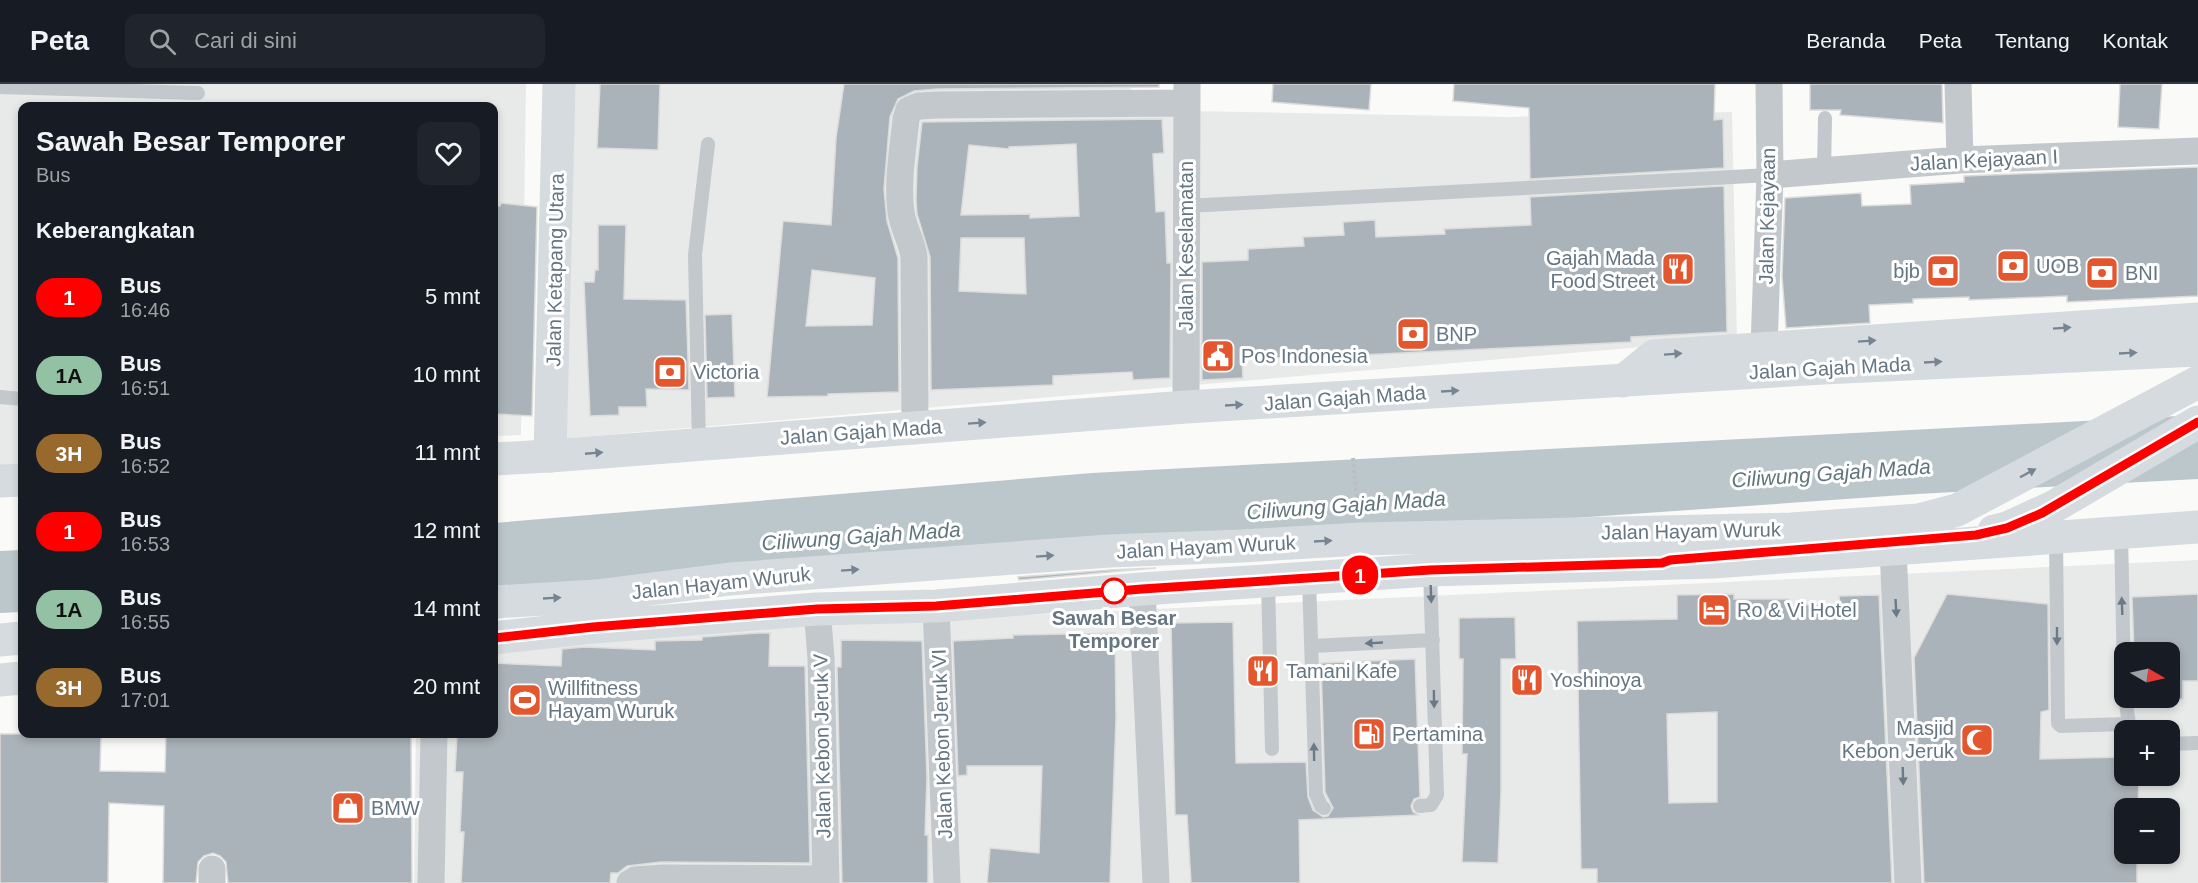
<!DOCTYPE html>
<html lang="id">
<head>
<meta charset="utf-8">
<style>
  :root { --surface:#171b24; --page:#20242c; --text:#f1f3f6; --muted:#9ea1a6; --line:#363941 }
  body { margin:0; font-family:Helvetica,sans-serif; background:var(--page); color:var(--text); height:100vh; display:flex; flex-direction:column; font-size:22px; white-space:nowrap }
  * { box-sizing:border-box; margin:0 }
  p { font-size:20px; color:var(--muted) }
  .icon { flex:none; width:33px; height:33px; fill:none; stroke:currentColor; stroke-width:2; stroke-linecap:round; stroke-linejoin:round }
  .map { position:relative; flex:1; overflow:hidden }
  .sheet { position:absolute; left:18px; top:18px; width:480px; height:636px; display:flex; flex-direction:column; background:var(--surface); border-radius:12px; box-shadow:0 3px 9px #0003 }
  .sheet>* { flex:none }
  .badge { padding:0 12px; border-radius:20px; font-size:21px; line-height:39px }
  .needle { width:39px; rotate:99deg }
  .controls { position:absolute; left:2114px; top:558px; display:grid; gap:12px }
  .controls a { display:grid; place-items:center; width:66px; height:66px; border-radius:12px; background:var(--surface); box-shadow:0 3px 9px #0003; font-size:30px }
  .map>.badge { position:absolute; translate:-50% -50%; box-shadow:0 0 0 3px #fff }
  h2 { padding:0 18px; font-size:22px; line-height:54px }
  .round { display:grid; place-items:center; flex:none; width:63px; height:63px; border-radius:12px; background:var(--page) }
  .summary { display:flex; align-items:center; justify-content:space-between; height:102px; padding:0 18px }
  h1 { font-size:28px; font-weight:800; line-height:45px }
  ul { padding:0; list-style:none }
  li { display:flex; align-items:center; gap:18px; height:78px; padding:0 18px }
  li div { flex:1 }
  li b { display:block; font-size:22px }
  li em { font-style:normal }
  li .badge { min-width:66px; font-weight:700; text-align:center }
  header { display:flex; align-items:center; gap:36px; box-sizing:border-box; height:84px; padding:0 30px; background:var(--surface); border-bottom:2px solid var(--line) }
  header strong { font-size:28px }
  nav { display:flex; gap:33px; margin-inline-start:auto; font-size:21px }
  .search { width:420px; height:54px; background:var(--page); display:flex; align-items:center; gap:15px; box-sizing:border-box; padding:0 21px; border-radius:12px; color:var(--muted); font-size:22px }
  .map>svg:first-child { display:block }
  .built { fill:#e8e9e9; fill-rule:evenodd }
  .water { fill:#bbc7cb }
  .building { fill:#aab3b9; stroke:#dcdcda; stroke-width:1.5; fill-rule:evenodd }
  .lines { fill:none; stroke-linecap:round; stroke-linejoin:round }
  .path { stroke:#bbbfc2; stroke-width:4; stroke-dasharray:3 3; stroke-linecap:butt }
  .lane { stroke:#c3c8cc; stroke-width:14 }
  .street { stroke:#c3c8cc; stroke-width:27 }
  .secondary { stroke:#d6dbdf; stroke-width:33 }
  .primary { stroke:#d6dbdf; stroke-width:33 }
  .oneway { fill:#768591 }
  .oneway2 { fill:#6a7a87 }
  .line-casing { stroke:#fff; stroke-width:14 }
  .line { stroke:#f00; stroke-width:9 }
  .stop-dot { fill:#fff; stroke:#f00; stroke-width:3 }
  .labels { text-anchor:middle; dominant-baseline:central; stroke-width:6; stroke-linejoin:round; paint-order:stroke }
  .street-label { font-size:20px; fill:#657683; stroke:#fff }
  .poi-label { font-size:20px; fill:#657683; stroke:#fff; text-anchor:start }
  .stop-label { font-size:20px; font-weight:bold; fill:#657683; stroke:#fff }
  .water-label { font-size:21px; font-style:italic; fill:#60757c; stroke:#fff }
</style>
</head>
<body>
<header>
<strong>Peta</strong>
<div class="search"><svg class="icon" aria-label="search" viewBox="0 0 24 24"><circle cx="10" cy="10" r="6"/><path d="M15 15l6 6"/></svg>Cari di sini</div>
<nav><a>Beranda</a><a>Peta</a><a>Tentang</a><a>Kontak</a></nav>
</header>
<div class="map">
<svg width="2198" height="799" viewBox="0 0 2198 799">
  <rect width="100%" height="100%" fill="#fafaf8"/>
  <path class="built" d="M 0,0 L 526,0 L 521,351 L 494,352 L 494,22 L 22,22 L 22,381 L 0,382 Z
    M 561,0 L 1131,0 L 1131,26 L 1508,33 L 1732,28 L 1737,255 L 557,355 Z
    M 2198,476 L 2198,799 L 414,799 L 416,650 L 494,650 L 494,556 ZM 2124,568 L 2169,568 L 2169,614 L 2124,614 ZM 2124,646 L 2169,646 L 2169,692 L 2124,692 ZM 2124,724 L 2169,724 L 2169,770 L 2124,770 Z"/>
  <path class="water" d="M 2198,331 L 2198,395 L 1917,410 L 494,510 L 494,439 L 1092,389 Z
    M 22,466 L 22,528 L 0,529 L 0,467 Z"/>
  <path class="building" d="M 600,0 L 660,0 L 658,66 L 597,64 Z
    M 844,0 L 1159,0 L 1159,3 L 937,5 L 914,7 L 898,15 L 890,33 L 884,105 L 887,137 L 898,174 L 899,308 L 828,310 L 828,312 L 767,313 L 783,137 L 831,141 L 836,54 ZM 812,186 L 875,194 L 872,241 L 806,242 Z
    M 1273,0 L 1371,0 L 1369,26 L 1272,18 Z
    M 1454,0 L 1715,0 L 1714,36 L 1723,35 L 1724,84 L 1530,95 L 1529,24 L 1453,17 Z
    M 1810,0 L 1942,0 L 1943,39 L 1840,31 L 1841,26 L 1810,26 Z
    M 2120,0 L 2162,0 L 2159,45 L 2118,43 Z
    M 1162,35 L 1164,69 L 1153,70 L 1156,128 L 1165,127 L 1167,179 L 1171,179 L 1170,294 L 1133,296 L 1132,288 L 1053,292 L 1053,301 L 931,306 L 930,173 L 917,130 L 916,116 L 917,83 L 922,38 ZM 1076,60 L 1079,132 L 1030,134 L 1030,130 L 961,131 L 969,61 L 1009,65 L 1009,63 ZM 961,154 L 1024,154 L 1026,210 L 959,207 Z
    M 2198,83 L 2198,212 L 2067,218 L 2067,212 L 1969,216 L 1969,213 L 1913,215 L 1913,219 L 1869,221 L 1870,239 L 1786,244 L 1782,192 L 1785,114 L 1861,109 L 1862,122 L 1911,120 L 1910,101 L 1964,98 L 1964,92 Z
    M 1724,102 L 1727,248 L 1631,253 L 1631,258 L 1341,272 L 1342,279 L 1309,281 L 1309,272 L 1242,276 L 1243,294 L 1202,296 L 1202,178 L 1248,176 L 1248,165 L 1304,162 L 1303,153 L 1344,151 L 1343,138 L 1375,136 L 1376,153 L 1445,150 L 1444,145 L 1531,141 L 1530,113 Z
    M 501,119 L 537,123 L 532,332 L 494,330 L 494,122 L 500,122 Z
    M 598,141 L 626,141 L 624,215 L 686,216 L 689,306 L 646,305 L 647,323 L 619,323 L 619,331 L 590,332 L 584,198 L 594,198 L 595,186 L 598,186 Z
    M 732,230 L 735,313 L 707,314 L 705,231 Z
    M 1156,484 L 1019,496 L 1018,493 L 1110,486 Z
    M 1734,510 L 1734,515 L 1789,515 L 1789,521 L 1840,520 L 1839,512 L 1879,511 L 1892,799 L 1597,799 L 1597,785 L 1581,785 L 1577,537 L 1677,535 L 1677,511 ZM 1717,628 L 1717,718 L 1669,719 L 1667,630 Z
    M 1947,510 L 2048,520 L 2049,626 L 2041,628 L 2040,675 L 2124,673 L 2124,692 L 2139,692 L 2138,724 L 2124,724 L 2124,770 L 2137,770 L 2137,799 L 1924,799 L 1914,574 Z
    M 2198,510 L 2198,597 L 2183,597 L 2183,615 L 2136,616 L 2136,614 L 2169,614 L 2169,568 L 2134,568 L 2132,513 Z
    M 1515,533 L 1516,575 L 1501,575 L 1501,707 L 1498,779 L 1462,778 L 1467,670 L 1462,670 L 1463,575 L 1459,575 L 1459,534 Z
    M 1233,538 L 1236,679 L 1306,678 L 1308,713 L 1313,726 L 1323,733 L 1328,732 L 1333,724 L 1325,708 L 1321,579 L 1415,575 L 1420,713 L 1414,715 L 1411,722 L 1413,728 L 1419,731 L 1299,736 L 1300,799 L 1191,799 L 1187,731 L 1175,731 L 1171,539 Z
    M 757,549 L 770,549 L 769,582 L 805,582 L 810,779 L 661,778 L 627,782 L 618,789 L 611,789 L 610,799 L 461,799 L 464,748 L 460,748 L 463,688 L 455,688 L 457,650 L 494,650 L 494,579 L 561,582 L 562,565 L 585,563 L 655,566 L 655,557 L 702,556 L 702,553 Z
    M 1115,549 L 1116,634 L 1110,799 L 987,799 L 990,764 L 1039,769 L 1042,682 L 967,682 L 967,691 L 958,692 L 953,557 L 1013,554 L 1013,551 Z
    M 841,556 L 922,557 L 927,693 L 925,751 L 928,751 L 928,799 L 842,799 L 837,583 L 841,583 Z
    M 0,650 L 101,650 L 100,687 L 165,688 L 166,650 L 411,650 L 412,799 L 228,799 L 226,778 L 220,772 L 213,769 L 204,772 L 198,778 L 196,799 L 163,799 L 164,722 L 109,719 L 108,799 L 0,799 Z"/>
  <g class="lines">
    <path class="path" d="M 1353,374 L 1357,424"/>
    <path class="lane" d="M 0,3 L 198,9
      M 1824,87 L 1825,34
      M 1186,122 L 1770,91
      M 0,313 L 22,315
      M 699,360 L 695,171 L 708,60
      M 2121,449 L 2124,592
      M 2056,453 L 2058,639 L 2061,642 L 2127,640
      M 1309,495 L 1316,710 L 1321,722 L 1324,724
      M 1268,497 L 1272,665
      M 1312,562 L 1433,556
      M 2125,614 L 2130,646
      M 2169,660 L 2198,659
      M 1420,722 L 1431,721 L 1437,711 L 1430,486"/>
    <path class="street" d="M 1958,0 L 1960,76
      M 1770,91 L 1960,76 L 2198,67
      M 1764,264 L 1770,91 L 1769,0
      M 1186,323 L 1187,0
      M 915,343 L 914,173 C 912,157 903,144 901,128 C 897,98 903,65 906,35 L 909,26 L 919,22 L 938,21 L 1187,19
      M 1893,465 L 1908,799
      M 1142,505 L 1156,799
      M 936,522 L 947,799
      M 817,525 L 821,574 L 826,799
      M 212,785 L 212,799
      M 431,799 L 434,650
      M 630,799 L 635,796 L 662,794 L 826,795"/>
    <path class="secondary" d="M 550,372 L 559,0"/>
    <path class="primary" d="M 1623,297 L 1654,272 L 2198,235
      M 494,375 L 550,372 L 1186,323 L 1823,284 L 2198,266
      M 0,397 L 22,396
      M 1994,447 L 2007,444 L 2053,423 L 2198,338
      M 494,518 L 596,512 L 730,495 L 1109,467 L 1242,462 L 1360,455 L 1791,445 L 1919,436 L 1957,426 L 2198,298
      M 494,554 L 593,543 L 817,525 L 936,522 L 1142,505 L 1430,486 L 1713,478 L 2198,443
      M 0,556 L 22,554
      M 0,596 L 22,594"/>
  </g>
  <defs><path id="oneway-solid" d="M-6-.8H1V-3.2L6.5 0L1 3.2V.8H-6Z" transform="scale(1.5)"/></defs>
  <g class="oneway">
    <use href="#oneway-solid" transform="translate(2062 244) rotate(-4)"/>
    <use href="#oneway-solid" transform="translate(1867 257) rotate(-4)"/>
    <use href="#oneway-solid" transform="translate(2128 269) rotate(-3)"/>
    <use href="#oneway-solid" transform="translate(1673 270) rotate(-4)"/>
    <use href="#oneway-solid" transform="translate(1933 278) rotate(-3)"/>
    <use href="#oneway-solid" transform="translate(1450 307) rotate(-3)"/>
    <use href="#oneway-solid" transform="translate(1234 321) rotate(-3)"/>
    <use href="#oneway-solid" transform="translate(977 339) rotate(-4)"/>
    <use href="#oneway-solid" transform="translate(594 369) rotate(-5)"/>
    <use href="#oneway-solid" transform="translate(2028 389) rotate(-28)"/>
    <use href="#oneway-solid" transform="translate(1323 457) rotate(-3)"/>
    <use href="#oneway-solid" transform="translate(1045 472) rotate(-4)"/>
    <use href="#oneway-solid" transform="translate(850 486) rotate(-4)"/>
    <use href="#oneway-solid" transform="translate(552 514) rotate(-3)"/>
  </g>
  <g class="oneway2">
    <use href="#oneway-solid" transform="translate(1431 510) rotate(88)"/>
    <use href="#oneway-solid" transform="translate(2122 522) rotate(-92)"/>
    <use href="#oneway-solid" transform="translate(1896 524) rotate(87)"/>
    <use href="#oneway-solid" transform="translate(2057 552) rotate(90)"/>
    <use href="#oneway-solid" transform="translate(1374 559) rotate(177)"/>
    <use href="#oneway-solid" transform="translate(1434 615) rotate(89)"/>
    <use href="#oneway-solid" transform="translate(1314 668) rotate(-91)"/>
    <use href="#oneway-solid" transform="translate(1903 692) rotate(88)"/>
  </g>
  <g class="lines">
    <g class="line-casing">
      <path id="line" d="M 494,554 L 593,543 L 817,525 L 936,522 L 1142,505 L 1430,486 L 1662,479 L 1670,476 L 1976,451 L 2007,444 L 2042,429 L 2198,338"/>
    </g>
    <use href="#line" class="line"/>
  </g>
  <defs>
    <g id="bank-square" transform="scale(1.725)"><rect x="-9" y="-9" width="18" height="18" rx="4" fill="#e4572e" stroke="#fff"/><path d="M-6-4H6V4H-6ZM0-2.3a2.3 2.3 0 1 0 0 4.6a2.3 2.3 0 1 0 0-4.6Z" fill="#fff"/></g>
    <g id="restaurant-square" transform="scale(1.725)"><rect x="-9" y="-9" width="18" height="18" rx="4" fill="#e4572e" stroke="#fff"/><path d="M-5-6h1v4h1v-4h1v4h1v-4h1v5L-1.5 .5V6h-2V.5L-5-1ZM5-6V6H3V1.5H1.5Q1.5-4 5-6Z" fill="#fff"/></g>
    <g id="civic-square" transform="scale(1.725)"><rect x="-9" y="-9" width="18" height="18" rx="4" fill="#e4572e" stroke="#fff"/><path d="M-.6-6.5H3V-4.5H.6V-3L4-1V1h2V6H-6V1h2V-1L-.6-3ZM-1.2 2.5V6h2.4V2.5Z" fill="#fff"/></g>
    <g id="hotel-square" transform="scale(1.725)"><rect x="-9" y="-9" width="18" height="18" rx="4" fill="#e4572e" stroke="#fff"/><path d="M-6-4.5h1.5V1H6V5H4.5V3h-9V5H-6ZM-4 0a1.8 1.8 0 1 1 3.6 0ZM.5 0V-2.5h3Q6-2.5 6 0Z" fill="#fff"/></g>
    <g id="stadium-square" transform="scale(1.725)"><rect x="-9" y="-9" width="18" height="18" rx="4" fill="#e4572e" stroke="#fff"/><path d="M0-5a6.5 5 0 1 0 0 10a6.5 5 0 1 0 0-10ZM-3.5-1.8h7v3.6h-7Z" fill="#fff"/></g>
    <g id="fuel-square" transform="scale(1.725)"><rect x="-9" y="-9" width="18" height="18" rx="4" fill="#e4572e" stroke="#fff"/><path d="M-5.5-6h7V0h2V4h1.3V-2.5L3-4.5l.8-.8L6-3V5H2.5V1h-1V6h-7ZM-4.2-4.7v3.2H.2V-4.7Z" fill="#fff"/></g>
    <g id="mosque-square" transform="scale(1.725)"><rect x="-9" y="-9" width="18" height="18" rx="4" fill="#e4572e" stroke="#fff"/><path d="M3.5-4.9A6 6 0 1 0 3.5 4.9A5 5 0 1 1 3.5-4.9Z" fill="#fff"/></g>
    <g id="shop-square" transform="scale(1.725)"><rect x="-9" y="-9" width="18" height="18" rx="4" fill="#e4572e" stroke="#fff"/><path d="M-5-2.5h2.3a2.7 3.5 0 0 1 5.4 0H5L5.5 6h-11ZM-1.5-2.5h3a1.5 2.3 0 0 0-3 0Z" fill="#fff"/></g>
  </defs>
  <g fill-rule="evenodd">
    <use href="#bank-square" x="2013" y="182"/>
    <use href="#restaurant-square" x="1678" y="185"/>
    <use href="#bank-square" x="1943" y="187"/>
    <use href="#bank-square" x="2102" y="189"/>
    <use href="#bank-square" x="1413" y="250"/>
    <use href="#civic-square" x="1218" y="272"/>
    <use href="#bank-square" x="670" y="288"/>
    <use href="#hotel-square" x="1714" y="526"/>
    <use href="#restaurant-square" x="1263" y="587"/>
    <use href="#restaurant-square" x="1527" y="596"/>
    <use href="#stadium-square" x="525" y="616"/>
    <use href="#fuel-square" x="1369" y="650"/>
    <use href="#mosque-square" x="1977" y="656"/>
    <use href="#shop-square" x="348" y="724"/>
  </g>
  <circle class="stop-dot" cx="1114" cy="507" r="12"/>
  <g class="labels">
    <g class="street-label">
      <text transform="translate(1984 76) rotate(-3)">Jalan Kejayaan I</text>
      <text transform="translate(1767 132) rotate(-89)">Jalan Kejayaan</text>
      <text transform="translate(1186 162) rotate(-90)">Jalan Keselamatan</text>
      <text transform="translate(555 186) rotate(-89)">Jalan Ketapang Utara</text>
      <text transform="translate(1830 284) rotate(-3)">Jalan Gajah Mada</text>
      <text transform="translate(1345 314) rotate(-4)">Jalan Gajah Mada</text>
      <text transform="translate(861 348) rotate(-4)">Jalan Gajah Mada</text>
      <text transform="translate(1691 447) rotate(-1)">Jalan Hayam Wuruk</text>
      <text transform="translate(1206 463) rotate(-3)">Jalan Hayam Wuruk</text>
      <text transform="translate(721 499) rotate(-6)">Jalan Hayam Wuruk</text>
      <text transform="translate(942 660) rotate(-92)">Jalan Kebon Jeruk VI</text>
      <text transform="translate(822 662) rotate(-91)">Jalan Kebon Jeruk V</text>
    </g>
    <g class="poi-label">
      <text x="1655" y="174" text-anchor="end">Gajah Mada<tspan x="1655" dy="23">Food Street</tspan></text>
      <text x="2036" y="182">UOB</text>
      <text x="1920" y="187" text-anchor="end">bjb</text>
      <text x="2125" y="189">BNI</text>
      <text x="1436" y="250">BNP</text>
      <text x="1241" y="272">Pos Indonesia</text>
      <text x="693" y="288">Victoria</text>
      <text x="1737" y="526">Ro &amp; Vi Hotel</text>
      <text x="1286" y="587">Tamani Kafe</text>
      <text x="1550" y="596">Yoshinoya</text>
      <text x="548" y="604">Willfitness<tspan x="548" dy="23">Hayam Wuruk</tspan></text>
      <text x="1954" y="644" text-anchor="end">Masjid<tspan x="1954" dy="23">Kebon Jeruk</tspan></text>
      <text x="1392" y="650">Pertamina</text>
      <text x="371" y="724">BMW</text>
    </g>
    <g class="stop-label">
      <text x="1114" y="534">Sawah Besar<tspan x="1114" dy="23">Temporer</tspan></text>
    </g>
    <g class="water-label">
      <text transform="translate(1831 389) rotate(-4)">Ciliwung Gajah Mada</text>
      <text transform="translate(1346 421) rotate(-4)">Ciliwung Gajah Mada</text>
      <text transform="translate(861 452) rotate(-4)">Ciliwung Gajah Mada</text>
    </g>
  </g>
</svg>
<div class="controls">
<a><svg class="needle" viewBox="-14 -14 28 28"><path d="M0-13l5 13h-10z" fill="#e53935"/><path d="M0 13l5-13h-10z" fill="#9ea1a6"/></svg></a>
<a>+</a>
<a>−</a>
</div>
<b class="badge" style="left:1360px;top:491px;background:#f00;color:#fff">1</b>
<section class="sheet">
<div class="summary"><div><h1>Sawah Besar Temporer</h1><p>Bus</p></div><a class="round"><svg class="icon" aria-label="heart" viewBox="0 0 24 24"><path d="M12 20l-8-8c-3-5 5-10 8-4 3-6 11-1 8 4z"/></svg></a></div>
<h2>Keberangkatan</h2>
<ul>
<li><span class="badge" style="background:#f00;color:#fff">1</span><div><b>Bus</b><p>16:46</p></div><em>5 mnt</em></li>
<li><span class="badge" style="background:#93c1a4;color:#111">1A</span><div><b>Bus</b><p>16:51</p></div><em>10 mnt</em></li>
<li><span class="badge" style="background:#97692d;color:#fff">3H</span><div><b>Bus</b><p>16:52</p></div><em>11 mnt</em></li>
<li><span class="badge" style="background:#f00;color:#fff">1</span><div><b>Bus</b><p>16:53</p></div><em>12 mnt</em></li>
<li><span class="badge" style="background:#93c1a4;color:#111">1A</span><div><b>Bus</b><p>16:55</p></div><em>14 mnt</em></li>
<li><span class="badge" style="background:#97692d;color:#fff">3H</span><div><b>Bus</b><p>17:01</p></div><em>20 mnt</em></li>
</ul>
</section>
</div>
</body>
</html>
